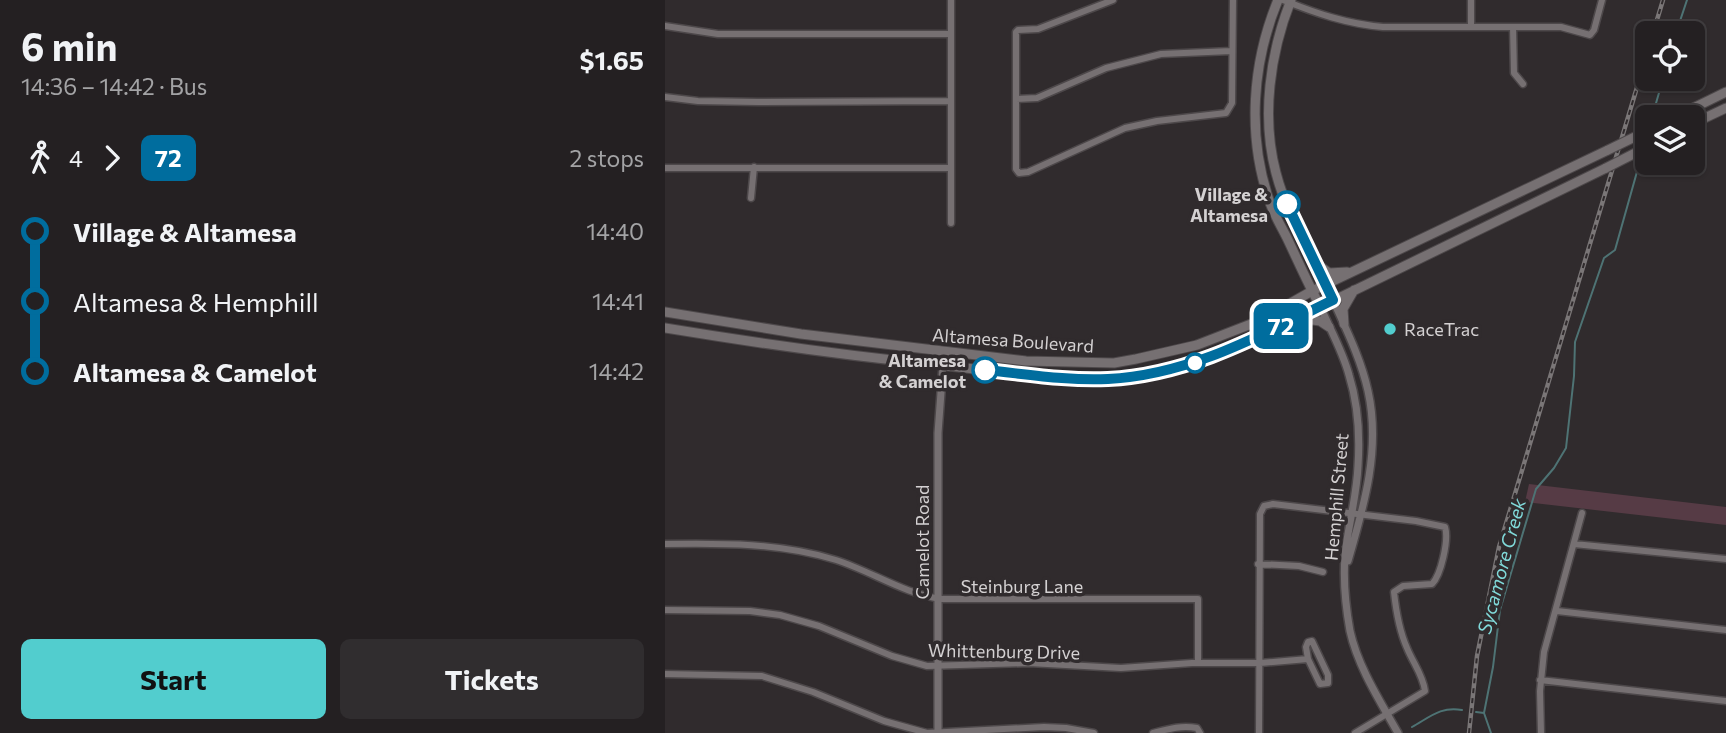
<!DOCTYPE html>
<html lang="en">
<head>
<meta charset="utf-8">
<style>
  :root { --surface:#242022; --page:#302d2f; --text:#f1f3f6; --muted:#a3a3a5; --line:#413e40; --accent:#52cdce }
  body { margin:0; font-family:Commissioner,sans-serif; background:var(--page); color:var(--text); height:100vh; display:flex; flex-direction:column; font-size:26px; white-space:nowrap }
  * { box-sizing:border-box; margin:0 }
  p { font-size:23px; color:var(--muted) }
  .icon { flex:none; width:38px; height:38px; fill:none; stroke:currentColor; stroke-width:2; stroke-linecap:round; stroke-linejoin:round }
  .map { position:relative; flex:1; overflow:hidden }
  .side { display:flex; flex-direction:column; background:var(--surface); width:665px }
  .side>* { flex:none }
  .badge { padding:0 14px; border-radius:10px; font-size:24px; line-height:46px }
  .controls { position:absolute; left:970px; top:21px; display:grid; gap:14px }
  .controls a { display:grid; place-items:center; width:70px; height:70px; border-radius:10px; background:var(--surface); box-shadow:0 2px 5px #0004,0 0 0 2px var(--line); font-size:35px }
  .map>.badge { position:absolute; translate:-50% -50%; box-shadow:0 0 0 4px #fff }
  .legs { display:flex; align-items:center; gap:10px; height:77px; padding:0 21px; font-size:23px }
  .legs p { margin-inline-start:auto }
  .summary { display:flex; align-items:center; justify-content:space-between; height:119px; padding:0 21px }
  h1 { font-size:38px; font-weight:700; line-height:52px }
  .cta { display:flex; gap:14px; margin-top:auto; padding:14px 21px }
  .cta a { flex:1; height:80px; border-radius:10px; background:var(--accent); color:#111; font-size:28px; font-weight:700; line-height:80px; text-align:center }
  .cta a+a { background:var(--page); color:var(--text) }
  ul { padding:0 21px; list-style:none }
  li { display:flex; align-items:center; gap:24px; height:70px; font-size:26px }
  li i { display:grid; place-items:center; width:10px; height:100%; margin:0 9px; background:currentColor }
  li i::after { content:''; width:18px; height:18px; margin:-9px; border:5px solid; border-radius:50%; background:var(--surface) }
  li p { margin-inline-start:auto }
  li:first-child i { background:linear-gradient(#0000 50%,currentColor 0) }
  li:last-child i { background:linear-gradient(currentColor 50%,#0000 0) }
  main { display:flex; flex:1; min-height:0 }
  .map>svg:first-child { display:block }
  .green { fill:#563b45 }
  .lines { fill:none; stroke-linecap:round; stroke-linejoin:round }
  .stream { stroke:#4e7374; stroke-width:2 }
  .minor-casing { stroke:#4d484a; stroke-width:9 }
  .tertiary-casing { stroke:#4d484a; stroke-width:10 }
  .secondary-casing { stroke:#4d484a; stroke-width:11 }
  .minor { stroke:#767072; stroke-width:6 }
  .tertiary { stroke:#767072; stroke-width:7 }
  .secondary { stroke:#767072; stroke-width:9 }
  .rail-casing { stroke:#7a7677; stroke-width:4.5 }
  .rail { stroke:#302b2d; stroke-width:2; stroke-dasharray:5; stroke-linecap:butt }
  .secondary-bridge-casing { stroke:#4d484a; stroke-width:11; stroke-linecap:butt }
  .secondary-bridge { stroke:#767072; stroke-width:9 }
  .line-1-casing { stroke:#fff; stroke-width:16 }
  .line-1 { stroke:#006d9e; stroke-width:10 }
  .stop-1-dot { fill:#fff; stroke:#006d9e; stroke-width:3.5 }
  .poi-dot { fill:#52cdce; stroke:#302b2d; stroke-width:2.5 }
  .labels { text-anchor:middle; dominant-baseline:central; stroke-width:7; stroke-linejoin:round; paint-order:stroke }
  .stop-label { font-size:18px; font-weight:bold; fill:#d4d1d2; stroke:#302b2d; text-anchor:end }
  .poi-label { font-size:18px; fill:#d4d1d2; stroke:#302b2d; text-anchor:start }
  .street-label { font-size:18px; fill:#d4d1d2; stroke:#302b2d }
  .water-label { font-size:19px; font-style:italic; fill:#80d9d9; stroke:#302b2d }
</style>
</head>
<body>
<main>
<section class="side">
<div class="summary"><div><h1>6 min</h1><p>14:36 – 14:42 · Bus</p></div><b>$1.65</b></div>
<div class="legs"><svg class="icon" aria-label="walk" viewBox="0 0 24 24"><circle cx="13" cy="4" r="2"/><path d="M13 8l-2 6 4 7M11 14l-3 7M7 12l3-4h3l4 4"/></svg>4<svg class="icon" aria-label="forward" viewBox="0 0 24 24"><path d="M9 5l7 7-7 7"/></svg><b class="badge" style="background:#006d9e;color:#fff">72</b><p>2 stops</p></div>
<ul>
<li><i style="color:#006d9e"></i><b>Village &amp; Altamesa</b><p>14:40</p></li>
<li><i style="color:#006d9e"></i><span>Altamesa &amp; Hemphill</span><p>14:41</p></li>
<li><i style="color:#006d9e"></i><b>Altamesa &amp; Camelot</b><p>14:42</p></li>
</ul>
<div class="cta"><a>Start</a><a>Tickets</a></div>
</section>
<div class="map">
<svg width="1061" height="733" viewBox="0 0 1061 733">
  <rect width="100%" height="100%" fill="#302b2d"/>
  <path class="green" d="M 864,484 L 1061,507 L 1061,525 L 860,502 Z"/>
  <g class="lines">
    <path class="stream" d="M 1011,33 L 1022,0
      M 987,117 L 998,79
      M 979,145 L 982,136
      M 811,712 L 819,713
      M 747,727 C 765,717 776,706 797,710
      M 826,733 L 819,713 L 828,667 L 835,610 L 871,489 L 889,468 L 901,448 L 909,376 L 910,342 L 939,258 L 950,250 L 977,154"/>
    <g class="minor-casing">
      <path id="minor" d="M 286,0 L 286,223
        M 448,0 L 373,29 L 353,30 L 351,32 L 351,169 L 354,173 L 363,172 L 460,128 L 492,121 L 561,113 L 567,103 L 568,0
        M 618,0 C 650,13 682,24 718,27 L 896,27 L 925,35 L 929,30 L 937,0
        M 806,0 L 806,27
        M 0,26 L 53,34 L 286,34
        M 848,27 L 849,73 L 858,84
        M 0,97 L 33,101 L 93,102 L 286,101
        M 351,99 L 372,98 L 441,68 L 496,54 L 566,51
        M 0,168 L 286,168
        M 86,198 L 89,167
        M 0,544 C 58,543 116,543 171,560 C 208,572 239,594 277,599 L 533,599 L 533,663
        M 909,544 L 1061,559
        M 593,564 L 634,566 L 658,572
        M 0,610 L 85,611 L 115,615 L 154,626 L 227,656 L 262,666 L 364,663 L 456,668 L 527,663 L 595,663 L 643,659 L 655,684 L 663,683 L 663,675 L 647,641 L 643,642 L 641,647 L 643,659
        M 892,611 L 1061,630
        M 0,674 L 97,676 L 148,692 L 219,721 L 262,733 L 379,727 L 401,728 L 429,733
        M 875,680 L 1061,701
        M 488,733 C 503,729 516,725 532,728 L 535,733
        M 594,733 L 595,514 L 599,506 L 608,504 L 751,521 L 780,527 C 784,540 776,575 767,584 L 738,586 L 729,592 C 731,611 734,630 742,648 C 748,663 758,675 760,691 L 690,733
        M 876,733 L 875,691 L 879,652 L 917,513"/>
    </g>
    <g class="tertiary-casing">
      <path id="tertiary" d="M 668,300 C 681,329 696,359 703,391 C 716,449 699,506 683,561
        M 655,306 C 665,329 678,352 684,375 C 693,404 695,436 693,466 C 692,491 686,515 682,540 C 677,569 680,603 685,631 C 693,667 715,701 733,733
        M 273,733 L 273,433 L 279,352"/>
    </g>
    <g class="secondary-casing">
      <path id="secondary" d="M 613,0 C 587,63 582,135 604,200 C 608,213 616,226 622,238 C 633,261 643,284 655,306
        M 626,0 C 605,53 596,117 611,173 C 622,216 649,260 668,300
        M 1010,117 L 1061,92
        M 1027,124 L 1061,108
        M 653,265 L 664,273 L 682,272
        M 0,312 L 136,334 L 361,361 L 449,363 L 471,359 L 532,345 L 594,321 L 647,291 L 943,150
        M 633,318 L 655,321 L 664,327
        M 679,324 L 678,309 L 689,290
        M 0,328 C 91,343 183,356 275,365 C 331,371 388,382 445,379 C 487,377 530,365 569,349 L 941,168"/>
    </g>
    <use href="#minor" class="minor"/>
    <use href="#tertiary" class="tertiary"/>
    <use href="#secondary" class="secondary"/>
    <g class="rail-casing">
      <path id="rail" d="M 988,33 L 998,0
        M 804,733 L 812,656 L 834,547 L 982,54"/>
    </g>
    <use href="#rail" class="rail"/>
    <g class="secondary-bridge-casing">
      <path id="secondary-bridge" d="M 943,150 L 982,131
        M 941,168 L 982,147"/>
    </g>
    <use href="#secondary-bridge" class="secondary-bridge"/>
  </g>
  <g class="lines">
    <g class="line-1-casing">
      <path id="line-1" d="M 320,370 C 361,374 402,381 443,379 C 525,375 596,335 668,300 L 622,204"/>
    </g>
    <use href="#line-1" class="line-1"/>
  </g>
  <g class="stop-1-dot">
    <circle cx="622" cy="204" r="12"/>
    <circle cx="530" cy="363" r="9"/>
    <circle cx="320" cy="370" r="12"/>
  </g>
  <circle class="poi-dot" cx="725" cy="329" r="7"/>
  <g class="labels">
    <g class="stop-label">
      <text x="603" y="194">Village &amp;<tspan x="603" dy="21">Altamesa</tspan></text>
      <text x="301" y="360">Altamesa<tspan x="301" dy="21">&amp; Camelot</tspan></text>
    </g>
    <g class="poi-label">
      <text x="739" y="329">RaceTrac</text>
    </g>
    <g class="street-label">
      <text transform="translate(348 340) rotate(4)">Altamesa Boulevard</text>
      <text transform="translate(671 497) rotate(-85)">Hemphill Street</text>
      <text transform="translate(257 542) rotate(-90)">Camelot Road</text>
      <text x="357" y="586">Steinburg Lane</text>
      <text transform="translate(339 651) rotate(1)">Whittenburg Drive</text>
    </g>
    <g class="water-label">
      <text transform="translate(836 566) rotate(-75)">Sycamore Creek</text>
    </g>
  </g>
</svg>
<div class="controls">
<a><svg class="icon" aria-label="locate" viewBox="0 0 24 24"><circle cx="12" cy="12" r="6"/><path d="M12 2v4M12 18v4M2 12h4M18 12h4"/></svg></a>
<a><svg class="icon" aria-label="layers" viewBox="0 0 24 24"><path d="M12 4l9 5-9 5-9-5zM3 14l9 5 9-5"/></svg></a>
</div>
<b class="badge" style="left:616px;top:326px;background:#006d9e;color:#fff">72</b>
</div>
</main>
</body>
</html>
